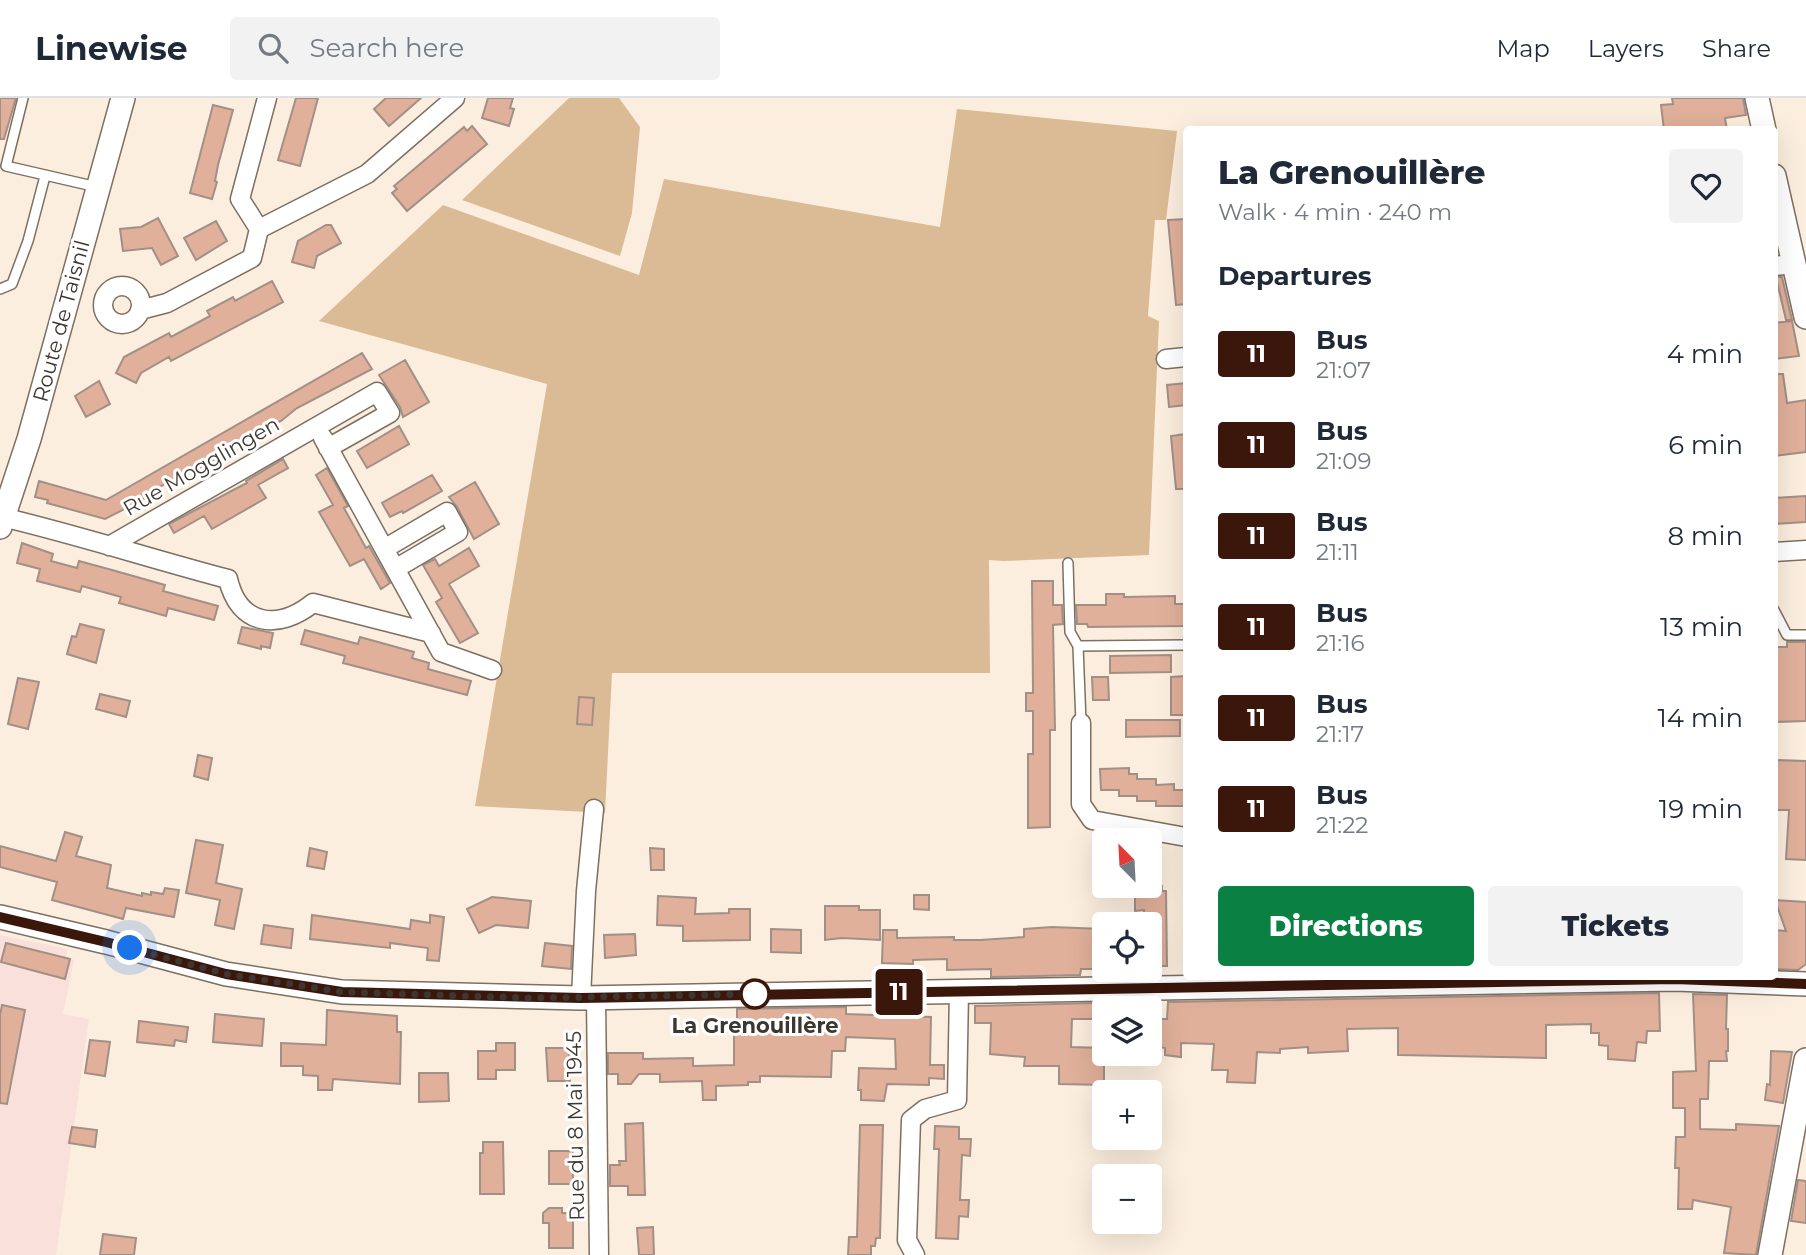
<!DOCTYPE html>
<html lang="en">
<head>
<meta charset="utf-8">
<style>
  :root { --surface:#fff; --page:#f2f2f3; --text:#1f2937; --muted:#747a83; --line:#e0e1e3; --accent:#0b8043 }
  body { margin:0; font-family:Montserrat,sans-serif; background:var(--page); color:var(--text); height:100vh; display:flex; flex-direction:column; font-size:26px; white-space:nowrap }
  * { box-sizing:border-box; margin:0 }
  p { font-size:23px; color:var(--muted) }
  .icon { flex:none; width:38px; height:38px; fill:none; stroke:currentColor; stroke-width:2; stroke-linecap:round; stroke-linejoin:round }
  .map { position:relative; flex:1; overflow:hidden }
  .details { position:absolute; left:1183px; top:28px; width:595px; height:854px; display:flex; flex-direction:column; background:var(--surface); border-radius:7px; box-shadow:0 7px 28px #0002 }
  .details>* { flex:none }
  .badge { padding:0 14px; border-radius:5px; font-size:24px; line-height:46px }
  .needle { width:46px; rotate:336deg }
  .buttons { position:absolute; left:1092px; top:730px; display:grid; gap:14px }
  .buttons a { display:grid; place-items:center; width:70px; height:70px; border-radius:7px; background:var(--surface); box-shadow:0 7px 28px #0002; font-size:35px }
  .you { position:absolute; width:35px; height:35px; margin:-18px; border:5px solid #fff; border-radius:50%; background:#1a73e8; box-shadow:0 0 0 10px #1a73e833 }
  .map>.badge { position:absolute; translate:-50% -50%; box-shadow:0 0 0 4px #fff }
  h2 { padding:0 35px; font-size:26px; line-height:63px }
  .round { display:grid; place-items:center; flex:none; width:74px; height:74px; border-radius:7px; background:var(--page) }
  .summary { display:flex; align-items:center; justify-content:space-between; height:119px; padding:0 35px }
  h1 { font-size:33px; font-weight:800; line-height:52px }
  .cta { display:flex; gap:14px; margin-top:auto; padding:14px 35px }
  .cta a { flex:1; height:80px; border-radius:7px; background:var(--accent); color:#fff; font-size:28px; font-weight:800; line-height:80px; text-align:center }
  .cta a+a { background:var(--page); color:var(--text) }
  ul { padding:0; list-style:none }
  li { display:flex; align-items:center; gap:21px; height:91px; padding:0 35px }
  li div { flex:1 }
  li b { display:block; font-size:26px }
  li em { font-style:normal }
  li .badge { min-width:77px; font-weight:700; text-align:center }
  header { display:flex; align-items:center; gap:42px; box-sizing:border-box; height:98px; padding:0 35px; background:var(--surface); border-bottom:2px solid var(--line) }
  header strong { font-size:33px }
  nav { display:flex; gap:38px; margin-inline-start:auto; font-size:24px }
  .search { width:490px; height:63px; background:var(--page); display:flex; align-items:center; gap:18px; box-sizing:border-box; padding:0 24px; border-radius:7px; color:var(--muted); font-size:26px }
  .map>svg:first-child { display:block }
  .education { fill:#fae0da }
  .green { fill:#dbbb95 }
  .building { fill:#e0b09a; stroke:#a28f86; stroke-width:2 }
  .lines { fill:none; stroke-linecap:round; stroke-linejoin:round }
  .service-casing { stroke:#7c7062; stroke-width:12 }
  .minor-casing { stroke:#7c7062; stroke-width:21 }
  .tertiary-casing { stroke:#7c7062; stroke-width:26 }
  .service { stroke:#fff; stroke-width:9 }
  .minor { stroke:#fff; stroke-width:18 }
  .tertiary { stroke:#fff; stroke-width:23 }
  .line-casing { stroke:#fff; stroke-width:16 }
  .line { stroke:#3b170b; stroke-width:10 }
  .walk { stroke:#3c3731; stroke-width:7; stroke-dasharray:0 12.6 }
  .stop-dot { fill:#fff; stroke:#3b170b; stroke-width:3.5 }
  .labels { text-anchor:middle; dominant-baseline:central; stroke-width:6; stroke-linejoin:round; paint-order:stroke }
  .street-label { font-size:21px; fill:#3c3731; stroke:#fff }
  .stop-label { font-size:21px; font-weight:bold; fill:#3c3731; stroke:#fff }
</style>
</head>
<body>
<header>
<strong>Linewise</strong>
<div class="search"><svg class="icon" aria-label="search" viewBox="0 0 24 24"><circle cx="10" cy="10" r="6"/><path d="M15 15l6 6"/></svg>Search here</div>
<nav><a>Map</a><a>Layers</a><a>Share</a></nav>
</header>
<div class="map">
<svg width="1806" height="1157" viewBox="0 0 1806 1157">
  <rect width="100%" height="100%" fill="#fceede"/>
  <path class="education" d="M 0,837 L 68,851 L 66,858 L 74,862 L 63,916 L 89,921 L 56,1157 L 0,1157 Z"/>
  <path class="green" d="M 569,0 L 619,0 L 640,29 L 632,115 L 620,158 L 462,102 Z
    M 957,11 L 1177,33 L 1166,122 L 1155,122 L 1148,218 L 1159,223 L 1149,457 L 1003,463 L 989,462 L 990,575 L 612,575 L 605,715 L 475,708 L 547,286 L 319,223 L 443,107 L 639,177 L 664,81 L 940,129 Z"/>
  <path class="building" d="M 0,0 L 16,0 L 4,41 L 0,41 Z
    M 296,0 L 318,0 L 300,68 L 278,62 Z
    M 386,0 L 421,0 L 389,28 L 374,11 Z
    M 488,0 L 513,0 L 510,10 L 514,11 L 509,28 L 482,20 Z
    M 1672,0 L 1743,0 L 1746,17 L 1725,20 L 1727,32 L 1664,32 L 1661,7 L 1673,6 Z
    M 213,7 L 233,12 L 218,67 L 215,83 L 217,84 L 212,101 L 190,95 Z
    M 472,28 L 487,46 L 407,113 L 392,95 L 397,91 L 394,88 L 464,29 L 467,33 Z
    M 158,120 L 178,158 L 161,167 L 152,150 L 123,153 L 120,131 L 141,129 Z
    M 1186,121 L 1186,206 L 1176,207 L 1168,122 Z
    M 216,123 L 227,143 L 196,162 L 184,140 Z
    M 326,127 L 331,127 L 341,145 L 317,158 L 314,170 L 292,164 L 298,143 Z
    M 1776,179 L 1782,179 L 1792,222 L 1786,222 Z
    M 272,183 L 283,204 L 171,263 L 169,259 L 141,275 L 136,285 L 116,275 L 124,259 L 169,235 L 171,239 L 210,218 L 207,213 L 233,199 L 235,203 Z
    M 1792,223 L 1799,258 L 1774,261 L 1774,225 Z
    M 362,255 L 372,271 L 297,310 L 281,323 L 222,353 L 224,356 L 195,372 L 193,370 L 168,384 L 155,392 L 156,394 L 150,398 L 105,421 L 47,405 L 48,402 L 35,399 L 39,383 L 106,402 Z
    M 405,262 L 429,304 L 403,319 L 400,309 L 379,277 Z
    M 1774,276 L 1783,276 L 1787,305 L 1806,302 L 1806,354 L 1774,358 Z
    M 99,283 L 110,306 L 86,319 L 75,298 Z
    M 1186,285 L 1186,307 L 1169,309 L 1167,287 Z
    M 399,328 L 409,346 L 367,370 L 357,353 Z
    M 1186,336 L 1186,391 L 1176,391 L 1171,338 Z
    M 283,361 L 288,370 L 258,387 L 266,400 L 212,431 L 204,418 L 174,435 L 169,426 L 239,389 L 247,385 L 246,383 Z
    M 327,370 L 348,408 L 344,410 L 366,450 L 369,448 L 390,485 L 381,491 L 364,461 L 350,468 L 319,414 L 333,407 L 316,377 Z
    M 432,377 L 442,393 L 403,415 L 402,413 L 390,419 L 382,405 Z
    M 475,384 L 499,426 L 474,441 L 457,409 L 449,399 Z
    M 1806,398 L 1806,424 L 1774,426 L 1774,400 Z
    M 22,445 L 53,456 L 51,463 L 77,470 L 79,463 L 112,472 L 165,487 L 163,493 L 218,508 L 214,522 L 168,510 L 166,518 L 119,505 L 121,499 L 82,488 L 80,494 L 37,483 L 40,471 L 17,465 Z
    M 469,450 L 479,468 L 449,486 L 478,535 L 460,545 L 436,504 L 442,500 L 423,467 L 435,461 L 439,468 Z
    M 1032,483 L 1053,483 L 1053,507 L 1062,507 L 1063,526 L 1053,527 L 1055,632 L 1050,632 L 1050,729 L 1028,730 L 1028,656 L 1033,656 L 1033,613 L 1026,613 L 1026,595 L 1033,595 Z
    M 1106,496 L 1124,496 L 1124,499 L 1175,498 L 1175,506 L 1186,506 L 1186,528 L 1088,529 L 1087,526 L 1077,526 L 1076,507 L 1106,507 Z
    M 80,526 L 104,532 L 96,565 L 67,556 L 72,538 L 76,539 Z
    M 242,529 L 273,535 L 270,550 L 261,548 L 261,551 L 238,545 Z
    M 305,532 L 358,546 L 360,539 L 414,554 L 412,560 L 429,565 L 428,571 L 471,583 L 467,597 L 343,565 L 345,558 L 301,546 Z
    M 1787,544 L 1806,544 L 1806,623 L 1774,624 L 1774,549 L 1787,549 Z
    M 1171,557 L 1171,574 L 1110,575 L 1110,558 Z
    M 1186,578 L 1186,617 L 1171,617 L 1171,579 Z
    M 1092,579 L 1108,579 L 1109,602 L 1093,602 Z
    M 18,580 L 39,584 L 28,631 L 8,626 Z
    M 100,596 L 130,603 L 126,619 L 96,611 Z
    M 579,599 L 594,600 L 592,627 L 577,626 Z
    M 1126,622 L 1180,622 L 1180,638 L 1126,639 Z
    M 198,657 L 212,660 L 208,682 L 194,678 Z
    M 1774,662 L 1806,663 L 1806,762 L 1786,761 L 1789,712 L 1774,712 Z
    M 1129,670 L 1129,676 L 1137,676 L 1137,681 L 1156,681 L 1156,687 L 1174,686 L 1174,692 L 1186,692 L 1186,708 L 1156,708 L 1156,703 L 1137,703 L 1137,698 L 1119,698 L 1119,692 L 1101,692 L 1100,671 Z
    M 65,734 L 82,739 L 76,758 L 111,767 L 107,790 L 142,798 L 142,795 L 151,797 L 151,794 L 163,796 L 165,790 L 179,792 L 174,819 L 126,810 L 123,821 L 52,802 L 57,784 L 0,769 L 0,748 L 56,763 Z
    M 196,742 L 223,747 L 216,785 L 242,791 L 234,831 L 215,827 L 220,802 L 186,795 Z
    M 310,750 L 327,754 L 324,771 L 307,768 Z
    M 650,750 L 664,751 L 664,772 L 651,772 Z
    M 1135,788 L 1162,788 L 1162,793 L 1166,793 L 1167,868 L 1150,868 L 1150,826 L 1144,826 L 1144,812 L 1135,813 Z
    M 914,797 L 929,797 L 929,812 L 914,811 Z
    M 658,798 L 696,800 L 695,816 L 729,815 L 729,811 L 750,811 L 750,842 L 683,843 L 683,828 L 657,827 Z
    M 492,799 L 531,803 L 528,830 L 496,827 L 479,835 L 467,811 Z
    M 1775,802 L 1806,804 L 1806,866 L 1798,872 L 1774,871 L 1774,832 L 1786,833 Z
    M 825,808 L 859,808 L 859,812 L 880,812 L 880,842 L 842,840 L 825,842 Z
    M 312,817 L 410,831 L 411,822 L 430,825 L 430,817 L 444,819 L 439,863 L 427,862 L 428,850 L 390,845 L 390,850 L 310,841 Z
    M 264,827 L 293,831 L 291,850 L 261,846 Z
    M 1052,829 L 1103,831 L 1103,871 L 1081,871 L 1080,877 L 991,879 L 991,871 L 947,872 L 947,861 L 913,862 L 913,866 L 882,865 L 883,832 L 897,832 L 897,840 L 954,839 L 954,842 L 980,842 L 1024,839 L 1024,831 Z
    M 771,831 L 801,832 L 801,855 L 771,854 Z
    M 635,836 L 636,857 L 605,860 L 604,837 Z
    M 6,845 L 70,861 L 65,881 L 1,864 Z
    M 545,845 L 572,848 L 571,871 L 542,868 Z
    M 1659,895 L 1660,933 L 1647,933 L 1646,945 L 1637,944 L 1635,963 L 1608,961 L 1608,948 L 1599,947 L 1599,935 L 1591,935 L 1591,926 L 1546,927 L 1546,960 L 1398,957 L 1398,930 L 1347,931 L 1348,953 L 1308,955 L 1308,949 L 1280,951 L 1280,955 L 1257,954 L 1255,985 L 1227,984 L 1228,972 L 1212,972 L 1214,946 L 1181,945 L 1181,959 L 1165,957 L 1165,950 L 1159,949 L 1159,938 L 1155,938 L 1156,921 L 1167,921 L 1168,904 Z
    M 1693,896 L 1727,897 L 1726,931 L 1728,931 L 1728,953 L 1726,953 L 1727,963 L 1709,963 L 1708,1001 L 1700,1001 L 1700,1031 L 1736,1032 L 1736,1026 L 1779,1028 L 1756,1157 L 1724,1155 L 1731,1109 L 1693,1102 L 1692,1111 L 1678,1111 L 1679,1070 L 1675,1070 L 1676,1039 L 1685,1039 L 1685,1010 L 1673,1010 L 1673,974 L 1696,973 Z
    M 1093,905 L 1093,921 L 1072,921 L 1071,949 L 1104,950 L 1104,987 L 1059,986 L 1059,968 L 1024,968 L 1025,959 L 990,956 L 991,925 L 975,925 L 975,908 Z
    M 2,907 L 25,912 L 7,1006 L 0,1005 L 0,917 Z
    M 846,909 L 846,916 L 931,919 L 930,967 L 944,967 L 944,981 L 929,980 L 929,987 L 887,986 L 884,1003 L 861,1002 L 861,992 L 858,992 L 859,970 L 896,971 L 895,941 L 846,939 L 845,953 L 832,953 L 831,979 L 760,978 L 760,984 L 748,984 L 748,987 L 716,988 L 716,1002 L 703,1002 L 702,983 L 660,984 L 660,976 L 639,976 L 631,986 L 618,986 L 618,976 L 608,976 L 608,955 L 643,955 L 643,961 L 693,960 L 693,968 L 734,967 L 734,931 L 737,931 L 737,911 Z
    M 327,912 L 397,918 L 397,934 L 401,934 L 400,986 L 333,981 L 332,992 L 318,992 L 318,978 L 303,977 L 303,968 L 281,968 L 281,945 L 326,947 Z
    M 215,916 L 264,921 L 262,948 L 213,944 Z
    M 139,923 L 188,929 L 186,944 L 175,942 L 174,948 L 137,944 Z
    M 90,942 L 110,944 L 105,978 L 85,975 Z
    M 496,945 L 515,945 L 515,972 L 496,972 L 496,981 L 478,981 L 478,953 L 496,953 Z
    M 546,950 L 569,950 L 570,983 L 548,983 Z
    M 1771,953 L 1792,954 L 1783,1005 L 1765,1002 L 1767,986 L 1770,987 Z
    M 419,975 L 448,975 L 449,1003 L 419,1004 Z
    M 643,1025 L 645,1097 L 628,1097 L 628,1088 L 610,1088 L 610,1067 L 620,1067 L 619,1063 L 626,1063 L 625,1026 Z
    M 860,1027 L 883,1027 L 880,1140 L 876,1140 L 875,1148 L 871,1148 L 871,1157 L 848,1157 L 849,1139 L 857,1139 Z
    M 935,1028 L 959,1029 L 959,1041 L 971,1041 L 970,1058 L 962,1057 L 960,1102 L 969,1102 L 968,1119 L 959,1118 L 958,1141 L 936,1140 L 939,1051 L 934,1051 Z
    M 72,1029 L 97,1032 L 95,1049 L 69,1045 Z
    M 483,1044 L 503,1044 L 504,1096 L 480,1096 L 480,1055 L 483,1055 Z
    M 549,1053 L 573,1053 L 573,1086 L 549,1086 Z
    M 1798,1082 L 1806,1083 L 1806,1125 L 1791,1123 Z
    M 549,1110 L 562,1110 L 562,1115 L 573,1115 L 573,1150 L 549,1150 L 549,1125 L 543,1125 L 543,1115 Z
    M 653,1129 L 654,1157 L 639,1157 L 637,1130 Z
    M 103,1136 L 136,1140 L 134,1157 L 100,1157 Z"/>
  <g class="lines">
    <g class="service-casing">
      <path id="service" d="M 23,0 L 6,68 L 97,89
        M 0,191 L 12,186 L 28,143 L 45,78
        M 1068,465 L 1070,534 L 1078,548
        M 1774,512 L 1787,537 L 1806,537
        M 1081,625 L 1078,548 L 1186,547"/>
    </g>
    <g class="minor-casing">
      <path id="minor" d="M 267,0 L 240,101 L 259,131 L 367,76 L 455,0
        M 1774,168 L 1794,166
        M103 207a19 19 0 1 1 38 0a19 19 0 1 1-38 0Z
        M 140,212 L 167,205 L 252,160 L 259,131
        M 1166,261 L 1186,259
        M 323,340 L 441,554 L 492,572
        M 2,419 C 78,437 152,461 228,481 C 239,528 278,533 313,505 L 431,535
        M 109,448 L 377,294 L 390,315 L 328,350
        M 384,451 L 447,414 L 458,434 L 395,471
        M 1774,454 L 1806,452
        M 1081,625 L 1081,706 L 1092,722 L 1186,739
        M 596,899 L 599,1157
        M 581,900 L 586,793 L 594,711
        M 915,1157 L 907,1142 L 911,1022 L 925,1011 L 957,1002 L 959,893"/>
    </g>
    <g class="tertiary-casing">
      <path id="tertiary" d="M 1757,0 L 1764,32
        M 1774,78 L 1806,219
        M 0,429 L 29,341 L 123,0
        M 0,819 L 106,844 L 226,876 L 342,894 L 581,900 L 1675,881 L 1806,886
        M 1770,1157 L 1806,962"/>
    </g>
    <use href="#service" class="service"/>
    <use href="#minor" class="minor"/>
    <use href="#tertiary" class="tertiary"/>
  </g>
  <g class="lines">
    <g class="line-casing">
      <path id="line" d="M 0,819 L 106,844 L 226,876 L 342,894 L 581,900 L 1675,881 L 1806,886"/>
    </g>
    <use href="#line" class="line"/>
    <path class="walk" d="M 130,850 L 226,876 L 342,894 L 531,900 L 764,896 L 755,896"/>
  </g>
  <circle class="stop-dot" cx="755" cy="896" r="14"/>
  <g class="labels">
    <g class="street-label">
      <text transform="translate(61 223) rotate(-75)">Route de Taisnil</text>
      <text transform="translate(201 368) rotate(-30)">Rue Mogglingen</text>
      <text transform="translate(575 1028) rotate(-91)">Rue du 8 Mai 1945</text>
    </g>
    <g class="stop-label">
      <text x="755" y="927">La Grenouillère</text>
    </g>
  </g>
</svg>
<div class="buttons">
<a><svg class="needle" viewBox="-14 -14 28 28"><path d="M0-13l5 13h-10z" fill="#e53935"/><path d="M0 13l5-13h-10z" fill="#747a83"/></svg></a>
<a><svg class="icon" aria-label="locate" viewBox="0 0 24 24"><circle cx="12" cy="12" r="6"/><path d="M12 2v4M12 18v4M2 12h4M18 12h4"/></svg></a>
<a><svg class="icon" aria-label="layers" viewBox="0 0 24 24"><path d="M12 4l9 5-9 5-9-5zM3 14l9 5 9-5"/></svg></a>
<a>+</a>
<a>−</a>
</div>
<div class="you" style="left:130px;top:850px"></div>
<b class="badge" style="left:899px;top:894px;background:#3b170b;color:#fff">11</b>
<section class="details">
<div class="summary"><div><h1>La Grenouillère</h1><p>Walk · 4 min · 240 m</p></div><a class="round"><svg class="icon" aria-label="heart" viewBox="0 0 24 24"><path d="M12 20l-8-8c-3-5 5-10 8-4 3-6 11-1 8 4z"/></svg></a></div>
<h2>Departures</h2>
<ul>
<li><span class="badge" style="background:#3b170b;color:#fff">11</span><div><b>Bus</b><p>21:07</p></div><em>4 min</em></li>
<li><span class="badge" style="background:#3b170b;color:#fff">11</span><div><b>Bus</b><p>21:09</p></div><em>6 min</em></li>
<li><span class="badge" style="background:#3b170b;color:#fff">11</span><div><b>Bus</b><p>21:11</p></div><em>8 min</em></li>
<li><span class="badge" style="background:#3b170b;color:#fff">11</span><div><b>Bus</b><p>21:16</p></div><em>13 min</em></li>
<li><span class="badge" style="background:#3b170b;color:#fff">11</span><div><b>Bus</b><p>21:17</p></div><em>14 min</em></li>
<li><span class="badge" style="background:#3b170b;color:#fff">11</span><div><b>Bus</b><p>21:22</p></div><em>19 min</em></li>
</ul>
<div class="cta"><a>Directions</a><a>Tickets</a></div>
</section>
</div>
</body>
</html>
